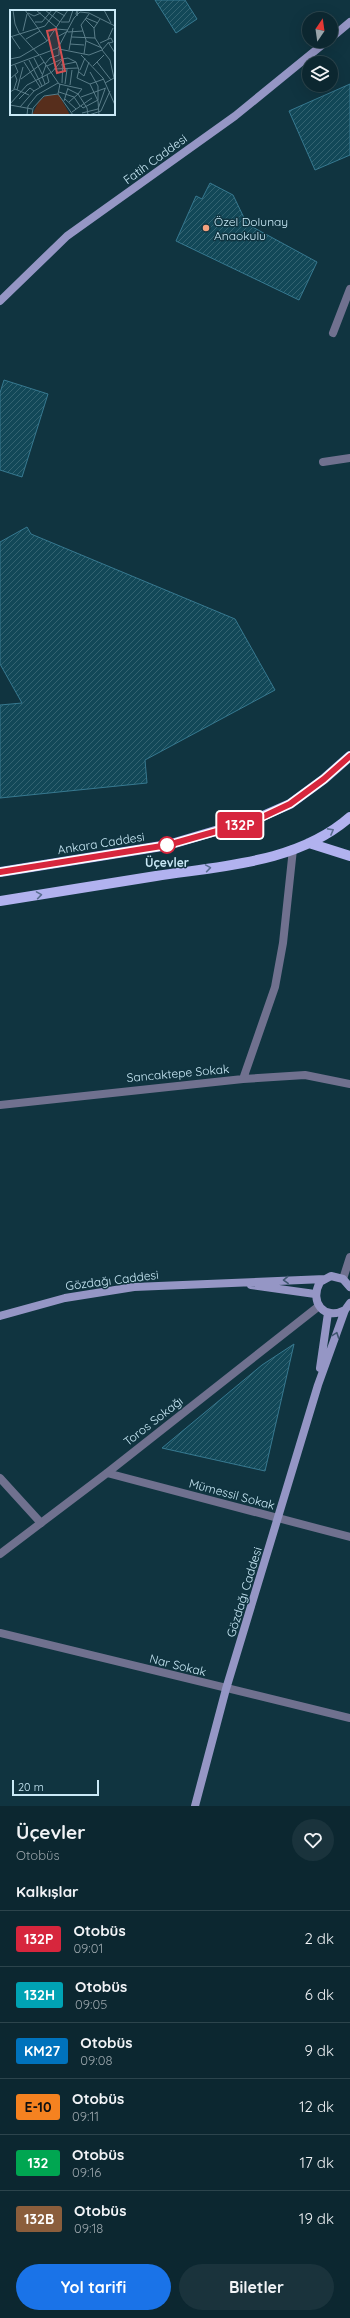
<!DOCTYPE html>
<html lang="tr">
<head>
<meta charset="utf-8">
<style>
  :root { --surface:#0c2730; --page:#1a333c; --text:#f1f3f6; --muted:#9aa5ab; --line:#2c444c; --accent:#1a73e8 }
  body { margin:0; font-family:Quicksand,sans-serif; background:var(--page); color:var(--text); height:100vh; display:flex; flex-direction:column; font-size:15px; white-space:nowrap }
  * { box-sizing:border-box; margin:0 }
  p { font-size:13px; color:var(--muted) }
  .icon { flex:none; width:22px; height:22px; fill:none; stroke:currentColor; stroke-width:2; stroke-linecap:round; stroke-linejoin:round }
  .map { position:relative; height:1806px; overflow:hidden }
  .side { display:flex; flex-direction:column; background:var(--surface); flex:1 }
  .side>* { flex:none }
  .badge { padding:0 8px; border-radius:3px; font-size:14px; line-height:26px }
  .needle { width:26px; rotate:13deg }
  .buttons { position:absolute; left:302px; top:12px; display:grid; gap:8px }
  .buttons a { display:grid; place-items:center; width:36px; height:36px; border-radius:50%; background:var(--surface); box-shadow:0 4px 16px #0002,0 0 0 1px var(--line); font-size:20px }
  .scale { position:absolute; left:12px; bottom:10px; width:87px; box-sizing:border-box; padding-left:4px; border:2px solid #caeaf7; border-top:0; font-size:11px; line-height:14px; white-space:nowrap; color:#caeaf7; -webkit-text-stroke:3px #103440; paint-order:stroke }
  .map>.badge { position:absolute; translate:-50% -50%; box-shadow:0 0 0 2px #fff }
  h2 { padding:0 16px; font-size:15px; line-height:36px }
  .round { display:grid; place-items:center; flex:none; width:42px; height:42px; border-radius:21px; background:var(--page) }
  .head { display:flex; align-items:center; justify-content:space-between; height:68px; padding:0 16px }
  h1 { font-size:19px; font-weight:700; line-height:30px }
  .primary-button { display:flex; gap:8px; margin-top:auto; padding:8px 16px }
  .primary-button a { flex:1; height:46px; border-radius:24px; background:var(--accent); color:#fff; font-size:16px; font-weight:700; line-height:46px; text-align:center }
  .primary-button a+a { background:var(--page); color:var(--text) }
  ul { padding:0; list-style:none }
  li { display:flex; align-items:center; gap:12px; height:56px; padding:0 16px; border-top:1px solid var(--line) }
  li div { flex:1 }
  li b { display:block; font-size:15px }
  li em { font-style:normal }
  li .badge { min-width:44px; font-weight:700; text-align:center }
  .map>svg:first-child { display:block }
  .building { fill:url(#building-hatch); stroke:#377990 }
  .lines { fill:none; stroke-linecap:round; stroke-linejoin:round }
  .lane { stroke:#70718f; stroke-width:8 }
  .street { stroke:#70718f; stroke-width:8 }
  .secondary { stroke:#9596c5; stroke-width:8 }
  .primary { stroke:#b1b2ef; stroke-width:10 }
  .oneway { stroke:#586d8f }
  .oneway2 { stroke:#3f566f }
  .line-casing { stroke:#fff; stroke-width:9 }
  .line { stroke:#d7263d; stroke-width:6 }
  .poi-dot { fill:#f2a17e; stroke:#103440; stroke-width:1.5 }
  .stop-dot { fill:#fff; stroke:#d7263d; stroke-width:2 }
  .labels { text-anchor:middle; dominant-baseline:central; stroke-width:3; stroke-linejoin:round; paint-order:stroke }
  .street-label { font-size:12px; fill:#caeaf7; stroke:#103440 }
  .poi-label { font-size:12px; fill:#caeaf7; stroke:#103440; text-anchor:start }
  .stop-label { font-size:12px; font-weight:bold; fill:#caeaf7; stroke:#103440 }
  .inset-road { fill:none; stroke:#5a7d89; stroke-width:1 }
  .view { fill:#d44f51; fill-opacity:0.15; stroke:#d44f51; stroke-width:2 }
  .inset-edge { fill:none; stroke:#caeaf7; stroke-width:2 }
</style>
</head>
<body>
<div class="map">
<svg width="350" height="1806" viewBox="0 0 350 1806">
  <defs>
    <pattern id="building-hatch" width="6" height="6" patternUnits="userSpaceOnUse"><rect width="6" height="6" fill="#124858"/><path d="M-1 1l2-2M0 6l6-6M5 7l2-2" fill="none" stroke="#336371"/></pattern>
  </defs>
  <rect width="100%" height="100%" fill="#103440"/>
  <path class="building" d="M 155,0 L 185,0 L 197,19 L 176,33 Z
    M 350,84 L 350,155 L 315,170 L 289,111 Z
    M 210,183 L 233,195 L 247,224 L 317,262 L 299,300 L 176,241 L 196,196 L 202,199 Z
    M 4,380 L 48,394 L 22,477 L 0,470 L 0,393 Z
    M 27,527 L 31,534 L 235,619 L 275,690 L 145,760 L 147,783 L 0,798 L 0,705 L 22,703 L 0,664 L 0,542 Z
    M 294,1344 L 265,1471 L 162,1448 L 262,1365 Z"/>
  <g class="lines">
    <path class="lane" d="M 0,1478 L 41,1523"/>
    <path class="street" d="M 333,333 L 350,289
      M 323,462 L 350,458
      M 243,1079 L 305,1075 L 350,1084
      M 0,1105 L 243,1079 L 275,987 L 283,943 L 293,849
      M 343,1279 L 350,1257
      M 107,1473 L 350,1537
      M 0,1554 L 107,1473 L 319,1306
      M 0,1633 L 350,1718"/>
    <path class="secondary" d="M 331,38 L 350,22
      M 0,301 L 67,236 L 235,116 L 327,41
      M 251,1285 L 315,1294
      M 345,1310 C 324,1321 309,1302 320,1282 L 331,1276 L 343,1279 L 350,1287
      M 0,1316 L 65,1298 L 134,1287 L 325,1279
      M 320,1368 L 328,1313
      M 195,1806 L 226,1689 L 318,1385 L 345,1310 L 350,1303"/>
    <path class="primary" d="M 309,843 L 350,856
      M 0,872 L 168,845 L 256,819 L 290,804 L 324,779 L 350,756
      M 0,901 C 52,893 104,884 156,876 C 221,866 298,863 350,817"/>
  </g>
  <defs><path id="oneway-chevron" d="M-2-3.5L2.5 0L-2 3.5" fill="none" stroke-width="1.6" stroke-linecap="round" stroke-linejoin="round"/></defs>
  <g class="oneway">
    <use href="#oneway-chevron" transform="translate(331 831) rotate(-29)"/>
    <use href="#oneway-chevron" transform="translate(208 868) rotate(-9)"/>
    <use href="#oneway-chevron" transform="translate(39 895) rotate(-9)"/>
  </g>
  <g class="oneway2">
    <use href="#oneway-chevron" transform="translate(286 1280) rotate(178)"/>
    <use href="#oneway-chevron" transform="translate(336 1335) rotate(-70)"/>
  </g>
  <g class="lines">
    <g class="line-casing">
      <path id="line" d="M 0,872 L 168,845 L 256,820 L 290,804 L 324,779 L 350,756"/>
    </g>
    <use href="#line" class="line"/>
  </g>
  <circle class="poi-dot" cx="206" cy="228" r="4"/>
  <circle class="stop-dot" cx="167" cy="845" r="8"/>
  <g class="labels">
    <g class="street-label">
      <text transform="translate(155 159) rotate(-36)">Fatih Caddesi</text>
      <text transform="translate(101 843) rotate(-9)">Ankara Caddesi</text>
      <text transform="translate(178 1073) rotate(-5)">Sancaktepe Sokak</text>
      <text transform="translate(112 1280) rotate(-7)">Gözdağı Caddesi</text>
      <text transform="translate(153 1421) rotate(-38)">Toros Sokağı</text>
      <text transform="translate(232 1494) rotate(15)">Mümessil Sokak</text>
      <text transform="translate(244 1592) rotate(-73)">Gözdağı Caddesi</text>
      <text transform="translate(178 1665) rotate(14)">Nar Sokak</text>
    </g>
    <g class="poi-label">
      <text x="214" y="221">Özel Dolunay<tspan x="214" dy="14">Anaokulu</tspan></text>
    </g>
    <g class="stop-label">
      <text x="167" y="862">Üçevler</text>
    </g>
  </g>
  <g transform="translate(10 10)">
    <rect width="105" height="105" fill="#103440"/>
    <path d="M 37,85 L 49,85 L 60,105 L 22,105 L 29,91 Z" fill="#572e1c"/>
    <path class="inset-road" d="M 3,0 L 5,14 L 9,23 L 29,45M 15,0 L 37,31M 26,0 L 47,18M 35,0 L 50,12M 44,0 L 55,6M 67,0 L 66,4 L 67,6 L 68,0M 94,0 L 101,13M 18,3 L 24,6 L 31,3M 76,8 L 88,13M 75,9 L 84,18M 25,12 L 32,12 L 42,0M 51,12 L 59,12 L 63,0M 46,19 L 58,20M 13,21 L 17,4M 58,22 L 73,21M 0,27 L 35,16 L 47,0M 2,27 L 10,39M 47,27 L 58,21M 62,27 L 85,28M 85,28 L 84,18 L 90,9M 85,28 L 92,39M 16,29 L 30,21M 98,29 L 103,18M 76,30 L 71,15 L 79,4M 76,31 L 92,38M 98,32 L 105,43M 90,33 L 101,28 L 103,32 L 99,33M 60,34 L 74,35M 49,39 L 79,45 L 92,40 L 98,33M 59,40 L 63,18M 92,40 L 100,50 L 104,68 L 95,73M 74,44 L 76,30M 71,45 L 93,68 L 105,95M 30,46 L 36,55 L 32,66 L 35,74M 24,48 L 32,64M 0,49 L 10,47 L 37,31 L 58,0M 52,49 L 58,48 L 66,52 L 69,60 L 67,68 L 80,74 L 88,91 L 89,105M 19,50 L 32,76M 14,52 L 30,77M 87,52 L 101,70M 35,54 L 40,48 L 49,45 L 49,39M 36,55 L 49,74M 51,55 L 66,52M 0,56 L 48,38 L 64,8 L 70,2 L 79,3 L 105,16M 37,56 L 52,49M 83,56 L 94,45M 44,59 L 68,58M 70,60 L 75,48M 69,62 L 74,66 L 79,52M 0,69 L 8,62 L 5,55M 11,69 L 34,52M 52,73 L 53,49M 49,74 L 72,79 L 68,84 L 77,98 L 78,105M 50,74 L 48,84 L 63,105M 55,74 L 57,59M 80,74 L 94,69M 60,75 L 62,60M 4,79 L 7,70 L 5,65M 58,79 L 68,84 L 59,92M 7,80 L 13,57M 0,82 L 5,79 L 19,85M 49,82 L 64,87 L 70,96M 71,87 L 96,78M 9,89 L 20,78 L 24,81M 55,89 L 66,99M 54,91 L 58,78M 0,94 L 17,75 L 42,62 L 52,50M 0,95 L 22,99M 71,96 L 73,98 L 88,90 L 88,76 L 80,62M 10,97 L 24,81 L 39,72 L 37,65M 62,102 L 82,88M 72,103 L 88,99 L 95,79M 17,105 L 18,96 L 27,85 L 48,73M 22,105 L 23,98 L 34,86 L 48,84M 79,105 L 91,101 L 100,81"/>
    <path class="view" d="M 46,19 L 55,61 L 47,63 L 37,21 Z"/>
    <rect width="105" height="105" class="inset-edge"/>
  </g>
</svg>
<div class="buttons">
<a><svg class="needle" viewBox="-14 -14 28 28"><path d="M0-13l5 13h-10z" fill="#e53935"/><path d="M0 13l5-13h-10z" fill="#9aa5ab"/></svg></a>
<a><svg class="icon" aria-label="layers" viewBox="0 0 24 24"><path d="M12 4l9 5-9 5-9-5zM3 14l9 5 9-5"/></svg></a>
</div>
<div class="scale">20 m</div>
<b class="badge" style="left:240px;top:825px;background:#d7263d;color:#fff">132P</b>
</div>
<section class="side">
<div class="head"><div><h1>Üçevler</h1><p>Otobüs</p></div><a class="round"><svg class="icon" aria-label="heart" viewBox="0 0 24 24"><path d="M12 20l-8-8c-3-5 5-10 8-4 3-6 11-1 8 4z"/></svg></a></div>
<h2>Kalkışlar</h2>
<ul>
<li><span class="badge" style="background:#d7263d;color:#fff">132P</span><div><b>Otobüs</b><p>09:01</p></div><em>2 dk</em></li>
<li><span class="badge" style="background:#00a3b4;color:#fff">132H</span><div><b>Otobüs</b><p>09:05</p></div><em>6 dk</em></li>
<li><span class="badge" style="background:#0072bc;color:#fff">KM27</span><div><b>Otobüs</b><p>09:08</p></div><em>9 dk</em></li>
<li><span class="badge" style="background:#f58220;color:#111">E-10</span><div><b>Otobüs</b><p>09:11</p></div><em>12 dk</em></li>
<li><span class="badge" style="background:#00a651;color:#fff">132</span><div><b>Otobüs</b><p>09:16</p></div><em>17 dk</em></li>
<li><span class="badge" style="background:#8b5e3c;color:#fff">132B</span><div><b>Otobüs</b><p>09:18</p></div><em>19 dk</em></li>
</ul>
<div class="primary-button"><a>Yol tarifi</a><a>Biletler</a></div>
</section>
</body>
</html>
